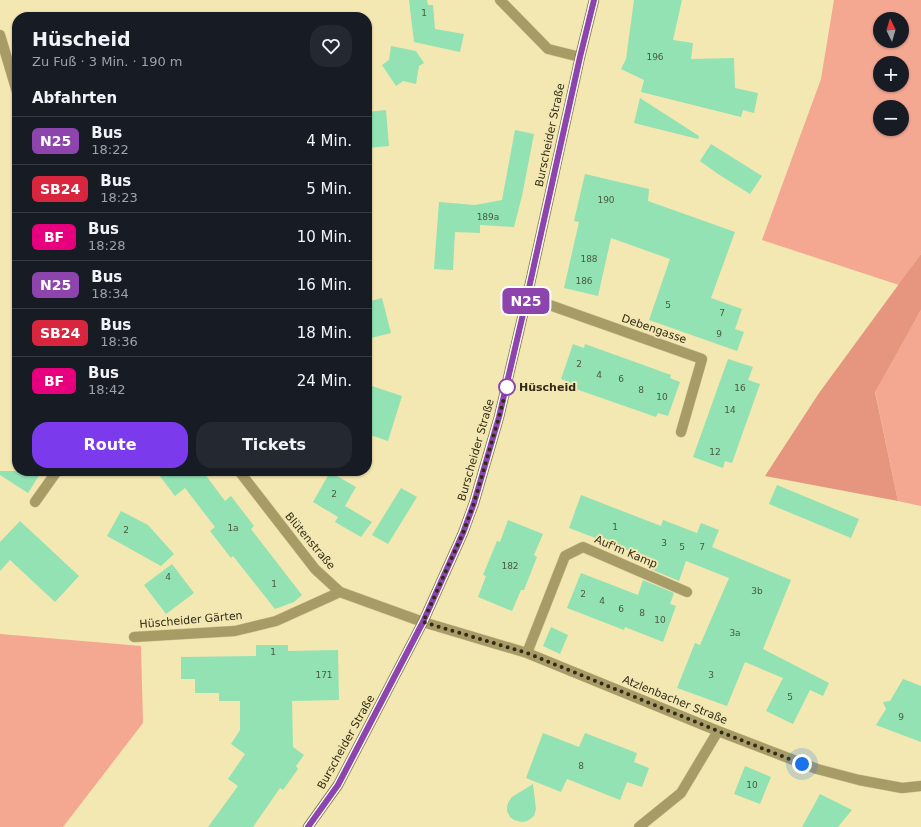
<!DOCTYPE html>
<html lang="de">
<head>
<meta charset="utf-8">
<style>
  :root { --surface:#171b24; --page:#242831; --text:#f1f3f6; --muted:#9ea1a6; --line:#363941; --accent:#7c3aed }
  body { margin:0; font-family:"DejaVu Sans",sans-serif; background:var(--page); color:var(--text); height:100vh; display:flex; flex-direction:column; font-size:15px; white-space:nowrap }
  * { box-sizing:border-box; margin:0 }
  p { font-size:13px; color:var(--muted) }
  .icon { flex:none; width:22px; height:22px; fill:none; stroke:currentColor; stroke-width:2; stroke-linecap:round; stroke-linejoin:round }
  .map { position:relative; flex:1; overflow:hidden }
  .sheet { position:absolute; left:12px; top:12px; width:360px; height:464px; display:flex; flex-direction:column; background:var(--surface); border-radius:16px; box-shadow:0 1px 3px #0004 }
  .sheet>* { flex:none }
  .badge { padding:0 8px; border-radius:6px; font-size:14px; line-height:26px }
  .needle { width:26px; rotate:355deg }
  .controls { position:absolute; left:873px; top:12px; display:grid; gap:8px }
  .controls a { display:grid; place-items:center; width:36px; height:36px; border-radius:50%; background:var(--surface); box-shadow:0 1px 3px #0004; font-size:20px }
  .you { position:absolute; width:20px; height:20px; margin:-10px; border:3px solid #fff; border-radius:50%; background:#1a73e8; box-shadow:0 0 0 6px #1a73e833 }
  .map>.badge { position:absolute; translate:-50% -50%; box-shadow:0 0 0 2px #fff }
  h2 { padding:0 20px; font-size:15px; line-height:36px }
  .round { display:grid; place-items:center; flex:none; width:42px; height:42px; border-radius:16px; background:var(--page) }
  .summary { display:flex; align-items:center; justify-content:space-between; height:68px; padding:0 20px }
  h1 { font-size:19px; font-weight:700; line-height:30px }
  .action { display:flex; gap:8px; margin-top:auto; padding:8px 20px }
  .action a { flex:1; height:46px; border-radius:16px; background:var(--accent); color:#fff; font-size:16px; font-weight:700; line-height:46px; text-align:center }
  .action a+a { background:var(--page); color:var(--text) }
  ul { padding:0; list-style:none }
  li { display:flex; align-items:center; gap:12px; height:48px; padding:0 20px; border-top:1px solid var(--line) }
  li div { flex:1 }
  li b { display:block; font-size:15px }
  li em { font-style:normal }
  li .badge { min-width:44px; font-weight:700; text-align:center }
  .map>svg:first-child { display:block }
  .green { fill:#f4a791; fill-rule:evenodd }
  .forest { fill:#e6967f }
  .building { fill:#93e2b3 }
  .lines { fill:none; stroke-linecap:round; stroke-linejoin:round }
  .street-casing { stroke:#d0c596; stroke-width:11 }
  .primary-casing { stroke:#d0c596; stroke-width:11 }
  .street { stroke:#a79b66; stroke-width:10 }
  .primary { stroke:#6a5c1d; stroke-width:10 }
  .line-casing { stroke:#fff; stroke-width:9 }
  .line { stroke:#8e44ad; stroke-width:6 }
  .walk { stroke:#312c18; stroke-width:4; stroke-dasharray:0 7.2 }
  .stop-dot { fill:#fff; stroke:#8e44ad; stroke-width:2 }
  .labels { text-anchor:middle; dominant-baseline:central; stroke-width:4; stroke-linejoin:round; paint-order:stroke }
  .number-label { font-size:9px; fill:#4a5a3f }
  .street-label { font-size:11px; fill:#312c18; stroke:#f3e7b2 }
  .stop-label { font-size:11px; font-weight:bold; fill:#312c18; stroke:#f3e7b2; text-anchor:start }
</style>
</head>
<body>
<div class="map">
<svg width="921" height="827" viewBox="0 0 921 827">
  <rect width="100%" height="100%" fill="#f3e7b2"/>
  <path class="green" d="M 834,0 L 921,0 L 921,254 L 899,285 L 762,240 L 821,79 ZM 880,19 L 902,19 L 902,41 L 880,41 ZM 880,63 L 902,63 L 902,85 L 880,85 ZM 880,107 L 902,107 L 902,129 L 880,129 Z
    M 921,310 L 921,506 L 898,501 L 875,391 Z
    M 0,634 L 141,646 L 143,723 L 63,827 L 0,827 Z"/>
  <path class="forest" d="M 921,254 L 921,310 L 875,392 L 898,501 L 765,476 L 819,393 Z"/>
  <path class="building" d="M 409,0 L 427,0 L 428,5 L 433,5 L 435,29 L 464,34 L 460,52 L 414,42 Z
    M 634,0 L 682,0 L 673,40 L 693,43 L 691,59 L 734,58 L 735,88 L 758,93 L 754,113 L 743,110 L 741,117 L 641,92 L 644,80 L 621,69 L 626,59 Z
    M 391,46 L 416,51 L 424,63 L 419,66 L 416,84 L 403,81 L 396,86 L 382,65 L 389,60 Z
    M 640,98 L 699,136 L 698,139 L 634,123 Z
    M 386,110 L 389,146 L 367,148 L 367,112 Z
    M 515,130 L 534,134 L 522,196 L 514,227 L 480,225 L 480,233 L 455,232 L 453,270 L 434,269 L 439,202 L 475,205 L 502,200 Z
    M 711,144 L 762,176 L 750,194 L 718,174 L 700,161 Z
    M 585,174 L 649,189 L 648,201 L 735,232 L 711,298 L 742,309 L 735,329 L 744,332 L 737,351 L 649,320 L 670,259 L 611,238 L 598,296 L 564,288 L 579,222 L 574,221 Z
    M 382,298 L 391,333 L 367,339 L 367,302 Z
    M 573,344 L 584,348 L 585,344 L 649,367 L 671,375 L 670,378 L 680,382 L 668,416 L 658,413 L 656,417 L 570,387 L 571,383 L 561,379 Z
    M 728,359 L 753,367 L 748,380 L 760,384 L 732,463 L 725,461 L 723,468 L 693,457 Z
    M 372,386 L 402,396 L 388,441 L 367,434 L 367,402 Z
    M 0,471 L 42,471 L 28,493 L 0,475 Z
    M 156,471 L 207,471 L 204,473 L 225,501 L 231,496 L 254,526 L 251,529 L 302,595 L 294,602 L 275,609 L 233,556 L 231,558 L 210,531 L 215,527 L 185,488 L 175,496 Z
    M 330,472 L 356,487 L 345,506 L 372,522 L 361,537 L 335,522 L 338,517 L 313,502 Z
    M 777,485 L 859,519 L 851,538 L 769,504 Z
    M 401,488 L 417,497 L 388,544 L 372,535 Z
    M 581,495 L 661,526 L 663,520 L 697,533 L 701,523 L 719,530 L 712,547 L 791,580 L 763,649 L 829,683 L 823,696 L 810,690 L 793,724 L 766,711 L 783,678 L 745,662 L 727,706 L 677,688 L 695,643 L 700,645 L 729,578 L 686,561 L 679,581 L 648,568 L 651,559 L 569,528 Z
    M 121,511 L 148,525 L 174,554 L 161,566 L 107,536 Z
    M 508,520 L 543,534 L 534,555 L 537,557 L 524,590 L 521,590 L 512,611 L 478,597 L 486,576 L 483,575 L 497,541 L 500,542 Z
    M 20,521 L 79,576 L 55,602 L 10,560 L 0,571 L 0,542 Z
    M 172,564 L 194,593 L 166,614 L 144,585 Z
    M 581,573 L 638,595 L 643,580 L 674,593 L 670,604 L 676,606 L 663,642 L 625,627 L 624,630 L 567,608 Z
    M 551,627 L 568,635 L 560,654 L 543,646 Z
    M 256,645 L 288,645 L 288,651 L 338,650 L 339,700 L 292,701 L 293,747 L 304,755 L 296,766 L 298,769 L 283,790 L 280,788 L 253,827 L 208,827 L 238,786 L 228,779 L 245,754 L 231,744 L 240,730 L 240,701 L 219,701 L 219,693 L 195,693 L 195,679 L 181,679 L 181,657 L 256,656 Z
    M 903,679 L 921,686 L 921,742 L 876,725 L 886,709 L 883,702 L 890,701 Z
    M 543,733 L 579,747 L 585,733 L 637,753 L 634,762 L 649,768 L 642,787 L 627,782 L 620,800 L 567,779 L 561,792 L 526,778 Z
    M 745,766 L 771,777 L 760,804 L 734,794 Z
    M 533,784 L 536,809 L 534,816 L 530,819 L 527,821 L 522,822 L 514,820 L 510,817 L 507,811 L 507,806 L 509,801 L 512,797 Z
    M 820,794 L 852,810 L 838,827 L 802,827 Z"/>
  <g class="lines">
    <g class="street-casing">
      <path id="street" d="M 500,0 L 548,49 L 580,57
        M 0,35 L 17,92
        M 527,297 L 702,359 L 681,432
        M 239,471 L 315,569 L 340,592 L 423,622 L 527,653 L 718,731 L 817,769 L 859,780 L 902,788 L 921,786
        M 35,502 L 57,471
        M 134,637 L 235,631 L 276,621 L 340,592
        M 527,653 L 565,556 L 583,547 L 687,592
        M 639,827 L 681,793 L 718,731"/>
    </g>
    <g class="primary-casing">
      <path id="primary" d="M 308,827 L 338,785 L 423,622 L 463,533 L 474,503 L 499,417 L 527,297 L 580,57 L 594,0"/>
    </g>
    <use href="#street" class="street"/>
    <use href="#primary" class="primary"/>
  </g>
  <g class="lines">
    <g class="line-casing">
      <path id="line" d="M 308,827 L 338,785 L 423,622 L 463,533 L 474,503 L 499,417 L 527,297 L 580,57 L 594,0"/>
    </g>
    <use href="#line" class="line"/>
    <path class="walk" d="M 507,387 L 499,417 L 474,503 L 463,533 L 423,622 L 527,653 L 718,731 L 802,764"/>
  </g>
  <circle class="stop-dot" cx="507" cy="387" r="8"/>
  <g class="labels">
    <g class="number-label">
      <text x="424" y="13">1</text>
      <text x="655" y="57">196</text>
      <text x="606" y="200">190</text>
      <text x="488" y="217">189a</text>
      <text x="589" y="259">188</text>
      <text x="584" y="281">186</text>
      <text x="668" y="305">5</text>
      <text x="722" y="313">7</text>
      <text x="719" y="334">9</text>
      <text x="579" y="364">2</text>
      <text x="599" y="375">4</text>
      <text x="621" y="379">6</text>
      <text x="740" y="388">16</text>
      <text x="641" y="390">8</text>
      <text x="662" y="397">10</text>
      <text x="730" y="410">14</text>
      <text x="715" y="452">12</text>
      <text x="334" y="494">2</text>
      <text x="615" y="527">1</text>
      <text x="233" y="528">1a</text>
      <text x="126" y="530">2</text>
      <text x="664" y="543">3</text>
      <text x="682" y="547">5</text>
      <text x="702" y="547">7</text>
      <text x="510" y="566">182</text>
      <text x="168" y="577">4</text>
      <text x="274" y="584">1</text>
      <text x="757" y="591">3b</text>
      <text x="583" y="594">2</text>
      <text x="602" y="601">4</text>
      <text x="621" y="609">6</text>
      <text x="642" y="613">8</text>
      <text x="660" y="620">10</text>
      <text x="735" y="633">3a</text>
      <text x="273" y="652">1</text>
      <text x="324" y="675">171</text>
      <text x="711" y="675">3</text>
      <text x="790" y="697">5</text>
      <text x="901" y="717">9</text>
      <text x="581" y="766">8</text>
      <text x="752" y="785">10</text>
    </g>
    <g class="street-label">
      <text transform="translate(550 135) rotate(-78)">Burscheider Straße</text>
      <text transform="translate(654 329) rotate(19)">Debengasse</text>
      <text transform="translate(476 450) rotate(-74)">Burscheider Straße</text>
      <text transform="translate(310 541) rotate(50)">Blütenstraße</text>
      <text transform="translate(626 552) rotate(23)">Auf'm Kamp</text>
      <text transform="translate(191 620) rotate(-5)">Hüscheider Gärten</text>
      <text transform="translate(675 700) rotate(22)">Atzlenbacher Straße</text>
      <text transform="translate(346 742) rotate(-61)">Burscheider Straße</text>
    </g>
    <g class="stop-label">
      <text x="519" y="387">Hüscheid</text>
    </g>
  </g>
</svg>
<div class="controls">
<a><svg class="needle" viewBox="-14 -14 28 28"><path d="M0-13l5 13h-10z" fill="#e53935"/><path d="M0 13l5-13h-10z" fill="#9ea1a6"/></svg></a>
<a>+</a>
<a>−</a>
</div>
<div class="you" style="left:802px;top:764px"></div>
<b class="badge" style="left:526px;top:301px;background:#8e44ad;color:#fff">N25</b>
<section class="sheet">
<div class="summary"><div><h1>Hüscheid</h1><p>Zu Fuß · 3 Min. · 190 m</p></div><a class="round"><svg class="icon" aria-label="heart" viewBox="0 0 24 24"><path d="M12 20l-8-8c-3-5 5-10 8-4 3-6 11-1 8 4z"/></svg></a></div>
<h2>Abfahrten</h2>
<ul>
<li><span class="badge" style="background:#8e44ad;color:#fff">N25</span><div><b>Bus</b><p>18:22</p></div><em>4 Min.</em></li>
<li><span class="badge" style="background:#d7263d;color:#fff">SB24</span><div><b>Bus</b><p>18:23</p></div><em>5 Min.</em></li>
<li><span class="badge" style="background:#e6007e;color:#fff">BF</span><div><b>Bus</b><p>18:28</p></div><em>10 Min.</em></li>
<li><span class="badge" style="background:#8e44ad;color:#fff">N25</span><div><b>Bus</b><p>18:34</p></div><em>16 Min.</em></li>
<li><span class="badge" style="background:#d7263d;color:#fff">SB24</span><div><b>Bus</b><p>18:36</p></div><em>18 Min.</em></li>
<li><span class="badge" style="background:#e6007e;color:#fff">BF</span><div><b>Bus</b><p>18:42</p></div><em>24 Min.</em></li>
</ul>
<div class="action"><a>Route</a><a>Tickets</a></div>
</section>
</div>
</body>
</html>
